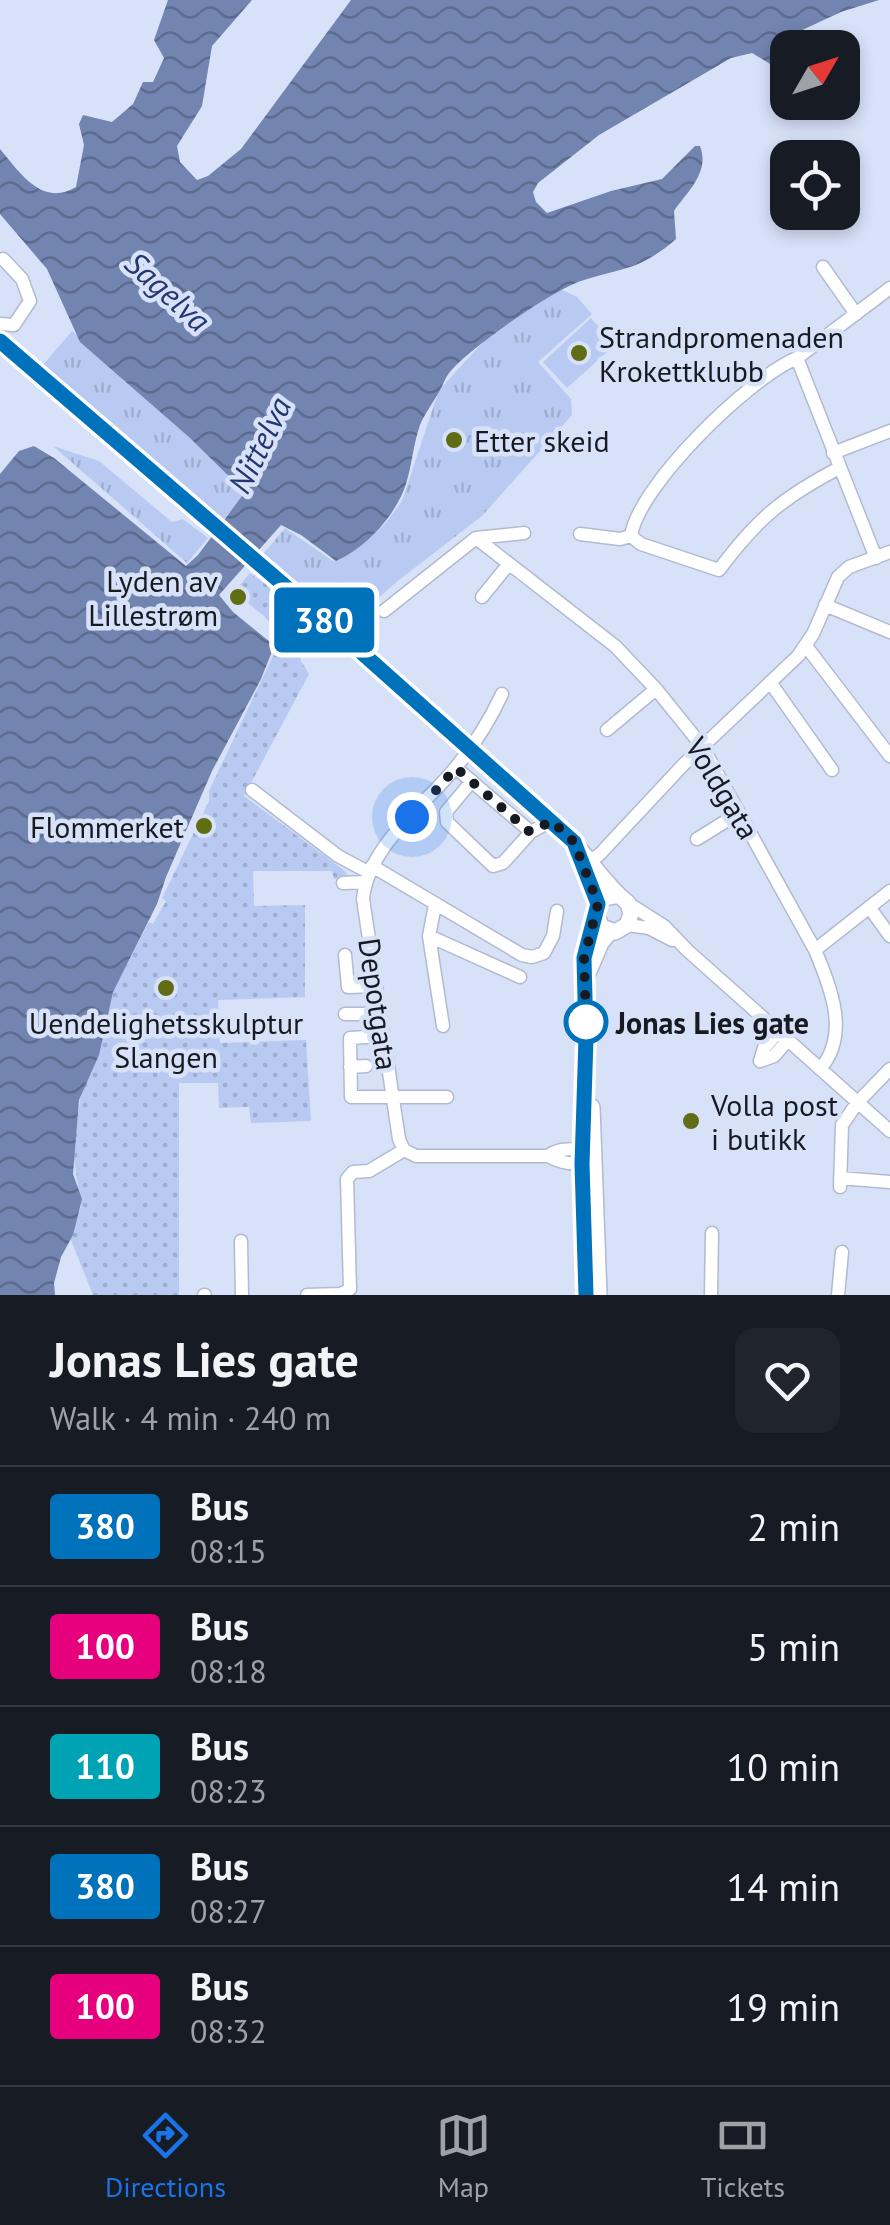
<!DOCTYPE html>
<html lang="en">
<head>
<meta charset="utf-8">
<style>
  :root { --surface:#171b24; --page:#20242c; --text:#f1f3f6; --muted:#9ea1a6; --line:#363941; --accent:#1a73e8 }
  body { margin:0; font-family:"PT Sans",sans-serif; background:var(--page); color:var(--text); height:100vh; display:flex; flex-direction:column; font-size:38px; white-space:nowrap }
  * { box-sizing:border-box; margin:0 }
  p { font-size:32px; color:var(--muted) }
  .icon { flex:none; width:55px; height:55px; fill:none; stroke:currentColor; stroke-width:2; stroke-linecap:round; stroke-linejoin:round }
  .map { position:relative; height:1295px; overflow:hidden }
  .details { display:flex; flex-direction:column; background:var(--surface); flex:1 }
  .details>* { flex:none }
  .badge { padding:0 20px; border-radius:8px; font-size:35px; line-height:65px }
  .needle { width:65px; rotate:51deg }
  .controls { position:absolute; left:770px; top:30px; display:grid; gap:20px }
  .controls a { display:grid; place-items:center; width:90px; height:90px; border-radius:20px; background:var(--surface); box-shadow:0 5px 15px #0003; font-size:50px }
  .you { position:absolute; width:50px; height:50px; margin:-25px; border:8px solid #fff; border-radius:50%; background:#1a73e8; box-shadow:0 0 0 15px #1a73e833 }
  .map>.badge { position:absolute; translate:-50% -50%; box-shadow:0 0 0 5px #fff }
  .round { display:grid; place-items:center; flex:none; width:105px; height:105px; border-radius:20px; background:var(--page) }
  .overview { display:flex; align-items:center; justify-content:space-between; height:170px; padding:0 50px }
  h1 { font-size:48px; font-weight:800; line-height:75px }
  ul { padding:0; list-style:none }
  li { display:flex; align-items:center; gap:30px; height:120px; padding:0 50px; border-top:2px solid var(--line) }
  li div { flex:1 }
  li b { display:block; font-size:38px }
  li em { font-style:normal }
  li .badge { min-width:110px; font-weight:700; text-align:center }
  .menu { display:flex; justify-content:space-around; align-items:center; height:140px; border-top:2px solid var(--line); background:var(--surface); font-size:28px; color:var(--muted) }
  .menu a { display:grid; justify-items:center; gap:5px }
  .menu .active { color:var(--accent) }
  .map>svg:first-child { display:block }
  .grass { fill:url(#grass-tufts) }
  .park { fill:url(#park-dots) }
  .pitch { fill:#b9caf2 }
  .water { fill:url(#water-waves) }
  .lines { fill:none; stroke-linecap:round; stroke-linejoin:round }
  .minor-casing { stroke:#b1bad0; stroke-width:15 }
  .major-casing { stroke:#b1bad0; stroke-width:18 }
  .minor { stroke:#fff; stroke-width:12 }
  .major { stroke:#fff; stroke-width:15 }
  .line-casing { stroke:#fff; stroke-width:22 }
  .line { stroke:#0072bc; stroke-width:15 }
  .walk { stroke:#171a22; stroke-width:10; stroke-dasharray:0 18 }
  .poi-dot { fill:#616d15; stroke:#d7e1f8; stroke-width:4 }
  .stop-dot { fill:#fff; stroke:#0072bc; stroke-width:5 }
  .labels { text-anchor:middle; dominant-baseline:central; stroke-width:9; stroke-linejoin:round; paint-order:stroke }
  .poi-label { font-size:30px; fill:#171a22; stroke:#d7e1f8; text-anchor:start }
  .street-label { font-size:30px; fill:#171a22; stroke:#d7e1f8 }
  .stop-label { font-size:30px; font-weight:bold; fill:#171a22; stroke:#d7e1f8; text-anchor:start }
  .water-label { font-size:32px; font-style:italic; fill:#243770; stroke:#d7e1f8 }
</style>
</head>
<body>
<div class="map">
<svg width="890" height="1295" viewBox="0 0 890 1295">
  <defs>
    <pattern id="grass-tufts" width="24" height="20" patternUnits="userSpaceOnUse" patternTransform="scale(2.5)"><rect width="24" height="20" fill="#b9caf2"/><path d="M3 7l-1-3M5 7V3M7 7l1-3M15 17l-1-3M17 17v-4M19 17l1-3" fill="none" stroke="#9eadcf"/></pattern>
    <pattern id="park-dots" width="8" height="8" patternUnits="userSpaceOnUse" patternTransform="scale(2.5)"><rect width="8" height="8" fill="#b9caf2"/><path d="M2 2h.1M6 6h.1" fill="none" stroke="#9eadcf" stroke-width="1.8" stroke-linecap="round"/></pattern>
    <pattern id="water-waves" width="16" height="10" patternUnits="userSpaceOnUse" patternTransform="scale(2.5)"><rect width="16" height="10" fill="#7284b0"/><path d="M0 5q4-4 8 0t8 0" fill="none" stroke="#5d6b8f"/></pattern>
  </defs>
  <rect width="100%" height="100%" fill="#d7e1f8"/>
  <path class="grass" d="M 550,284 L 577,297 L 592,314 L 538,362 L 571,399 L 572,415 L 482,516 L 399,580 L 340,631 L 259,559 L 285,528 L 333,561 L 358,548 L 385,524 L 402,501 L 439,390 L 495,329 Z
    M 72,331 L 251,488 L 223,520 L 42,366 Z
    M 53,446 L 99,461 L 172,522 L 183,519 L 208,538 L 187,563 Z"/>
  <path class="park" d="M 250,573 C 256,578 267,584 271,590 C 283,608 276,632 299,643 L 301,661 L 309,674 L 244,796 L 345,871 L 349,878 L 334,879 L 332,871 L 253,871 L 254,906 L 305,905 L 305,997 L 218,1000 L 220,1043 L 306,1040 L 311,1121 L 251,1123 L 249,1107 L 219,1108 L 218,1083 L 179,1083 L 179,1295 L 93,1295 L 69,1235 L 81,1207 L 74,1159 L 75,1134 L 84,1073 L 111,994 L 149,922 L 153,924 L 166,901 L 162,898 L 209,801 L 209,791 L 282,637 L 264,616 L 234,592 Z"/>
  <path class="pitch" d="M 591,318 L 615,345 L 567,388 L 543,362 Z"/>
  <path class="water" d="M 168,0 L 252,0 L 212,46 L 202,106 L 177,146 L 180,162 L 197,180 L 208,176 L 241,149 L 351,0 L 879,0 L 841,12 L 783,39 L 787,55 L 787,74 L 752,53 L 731,58 L 599,135 L 538,183 L 533,192 L 536,202 L 547,213 L 611,191 L 662,179 L 695,146 L 700,146 C 710,172 688,191 674,211 L 676,239 C 639,271 624,267 581,281 C 553,290 468,349 450,372 C 445,377 443,386 439,392 C 433,403 425,413 420,425 C 413,445 412,465 406,484 C 396,515 366,548 336,561 L 301,535 L 281,525 L 219,595 L 233,612 L 270,642 L 271,654 L 261,679 L 212,771 L 166,877 L 157,904 L 113,992 L 99,1055 L 79,1100 L 73,1174 L 82,1199 L 73,1235 L 61,1257 L 54,1283 L 55,1295 L 0,1295 L 0,474 L 19,451 L 34,446 L 54,458 L 186,566 L 198,555 L 245,492 L 190,438 L 80,342 L 47,269 L 0,214 L 0,149 C 21,174 42,207 76,187 L 84,145 L 79,124 L 83,115 L 112,122 L 133,104 L 143,82 L 153,82 L 164,58 L 154,40 Z"/>
  <g class="lines">
    <g class="minor-casing">
      <path id="minor" d="M 823,267 L 856,314
        M 0,324 L 14,325 L 30,301 L 22,279 L 3,259
        M 797,358 C 749,378 638,486 631,536 L 641,544 L 719,570 C 757,519 782,498 839,468
        M 833,453 L 890,431
        M 580,534 L 620,539 L 631,536
        M 476,538 L 615,646 L 656,689 L 702,746 L 815,950 C 831,988 850,1035 820,1069
        M 876,558 L 797,358 L 890,288
        M 482,597 L 508,565
        M 825,605 L 890,632
        M 384,611 L 476,538 L 524,533
        M 806,646 L 890,756
        M 770,682 L 832,770
        M 502,694 C 490,720 475,744 456,767 C 424,806 368,846 363,899 L 399,1139 L 404,1150 L 416,1156 L 548,1156 C 559,1162 576,1167 587,1160
        M 607,730 L 656,689
        M 456,768 L 531,832 L 551,821
        M 472,781 L 446,812 L 447,822 L 493,866 L 503,863 L 531,832
        M 252,790 L 338,856 L 368,872
        M 697,839 L 739,813
        M 584,864 L 599,855 L 684,764 L 798,656 L 813,634 L 838,577 L 849,567 L 890,552
        M 372,866 L 522,955 L 532,957 L 544,953 L 553,936 L 557,911
        M 343,883 L 365,882
        M 628,903 L 664,926 L 687,950 L 890,1131
        M 435,905 L 429,936 L 443,1026
        M 869,907 L 890,936
        M 627,925 L 649,928 L 672,940
        M 429,936 L 520,977
        M 815,950 L 890,891
        M 345,955 L 348,987 L 375,986
        M 345,1014 L 380,1014
        M 383,1036 L 350,1038 L 351,1097 L 447,1097
        M 760,1061 L 774,1056 L 788,1040
        M 760,1061 L 764,1048 L 778,1032
        M 350,1067 L 366,1066
        M 548,1156 C 559,1147 576,1148 588,1154
        M 840,1178 L 890,1182
        M 840,1187 L 842,1125 L 857,1103 L 890,1069
        M 241,1241 L 242,1295
        M 204,1295 L 205,1295
        M 307,1295 L 341,1294 L 350,1289 L 347,1179 L 353,1172 L 369,1171 L 404,1150
        M 711,1295 L 712,1233
        M 838,1295 L 842,1252"/>
    </g>
    <g class="major-casing">
      <path id="major" d="M 0,341 L 342,635 L 569,837 C 590,859 605,885 628,903 L 631,914 L 627,925 L 615,932 L 602,927 L 596,915
        M 580,855 L 598,905
        M 589,971 L 601,943 L 611,931
        M 592,1107 L 599,1295
        M 586,1295 L 581,1163 L 586,1039 L 584,957 L 598,905 L 605,898 L 615,896"/>
    </g>
    <use href="#minor" class="minor"/>
    <use href="#major" class="major"/>
  </g>
  <g class="lines">
    <g class="line-casing">
      <path id="line" d="M 0,341 L 342,635 L 574,842 L 598,904 L 584,958 L 586,1038 L 582,1164 L 586,1295"/>
    </g>
    <use href="#line" class="line"/>
    <path class="walk" d="M 412,817 L 456,768 L 530,832 L 552,821 L 574,842 L 598,904 L 584,958 L 586,1022"/>
  </g>
  <g class="poi-dot">
    <circle cx="579" cy="353" r="10"/>
    <circle cx="454" cy="440" r="10"/>
    <circle cx="238" cy="597" r="10"/>
    <circle cx="204" cy="826" r="10"/>
    <circle cx="166" cy="988" r="10"/>
    <circle cx="691" cy="1121" r="10"/>
  </g>
  <circle class="stop-dot" cx="586" cy="1022" r="20"/>
  <g class="labels">
    <g class="poi-label">
      <text x="599" y="336">Strandpromenaden<tspan x="599" dy="34">Krokettklubb</tspan></text>
      <text x="474" y="440">Etter skeid</text>
      <text x="218" y="580" text-anchor="end">Lyden av<tspan x="218" dy="34">Lillestrøm</tspan></text>
      <text x="184" y="826" text-anchor="end">Flommerket</text>
      <text x="166" y="1022" text-anchor="middle">Uendelighetsskulptur<tspan x="166" dy="34">Slangen</tspan></text>
      <text x="711" y="1104">Volla post<tspan x="711" dy="34">i butikk</tspan></text>
    </g>
    <g class="street-label">
      <text transform="translate(723 788) rotate(59)">Voldgata</text>
      <text transform="translate(379 1004) rotate(82)">Depotgata</text>
    </g>
    <g class="stop-label">
      <text x="616" y="1022">Jonas Lies gate</text>
    </g>
    <g class="water-label">
      <text transform="translate(168 291) rotate(42)">Sagelva</text>
      <text transform="translate(259 445) rotate(-64)">Nittelva</text>
    </g>
  </g>
</svg>
<div class="controls">
<a><svg class="needle" viewBox="-14 -14 28 28"><path d="M0-13l5 13h-10z" fill="#e53935"/><path d="M0 13l5-13h-10z" fill="#9ea1a6"/></svg></a>
<a><svg class="icon" aria-label="locate" viewBox="0 0 24 24"><circle cx="12" cy="12" r="6"/><path d="M12 2v4M12 18v4M2 12h4M18 12h4"/></svg></a>
</div>
<div class="you" style="left:412px;top:817px"></div>
<b class="badge" style="left:324px;top:620px;background:#0072bc;color:#fff">380</b>
</div>
<section class="details">
<div class="overview"><div><h1>Jonas Lies gate</h1><p>Walk · 4 min · 240 m</p></div><a class="round"><svg class="icon" aria-label="heart" viewBox="0 0 24 24"><path d="M12 20l-8-8c-3-5 5-10 8-4 3-6 11-1 8 4z"/></svg></a></div>
<ul>
<li><span class="badge" style="background:#0072bc;color:#fff">380</span><div><b>Bus</b><p>08:15</p></div><em>2 min</em></li>
<li><span class="badge" style="background:#e6007e;color:#fff">100</span><div><b>Bus</b><p>08:18</p></div><em>5 min</em></li>
<li><span class="badge" style="background:#00a3b4;color:#fff">110</span><div><b>Bus</b><p>08:23</p></div><em>10 min</em></li>
<li><span class="badge" style="background:#0072bc;color:#fff">380</span><div><b>Bus</b><p>08:27</p></div><em>14 min</em></li>
<li><span class="badge" style="background:#e6007e;color:#fff">100</span><div><b>Bus</b><p>08:32</p></div><em>19 min</em></li>
</ul>
</section>
<nav class="menu">
<a class="active"><svg class="icon" aria-label="directions" viewBox="0 0 24 24"><path d="M12 3l9 9-9 9-9-9zM9 14v-3h6M13 9l2 2-2 2"/></svg>Directions</a>
<a><svg class="icon" aria-label="map" viewBox="0 0 24 24"><path d="M3 6l6-2 6 2 6-2v14l-6 2-6-2-6 2zM9 4v14M15 6v14"/></svg>Map</a>
<a><svg class="icon" aria-label="tickets" viewBox="0 0 24 24"><path d="M3 7h18v10H3zM15 7v10"/></svg>Tickets</a>
</nav>
</body>
</html>
